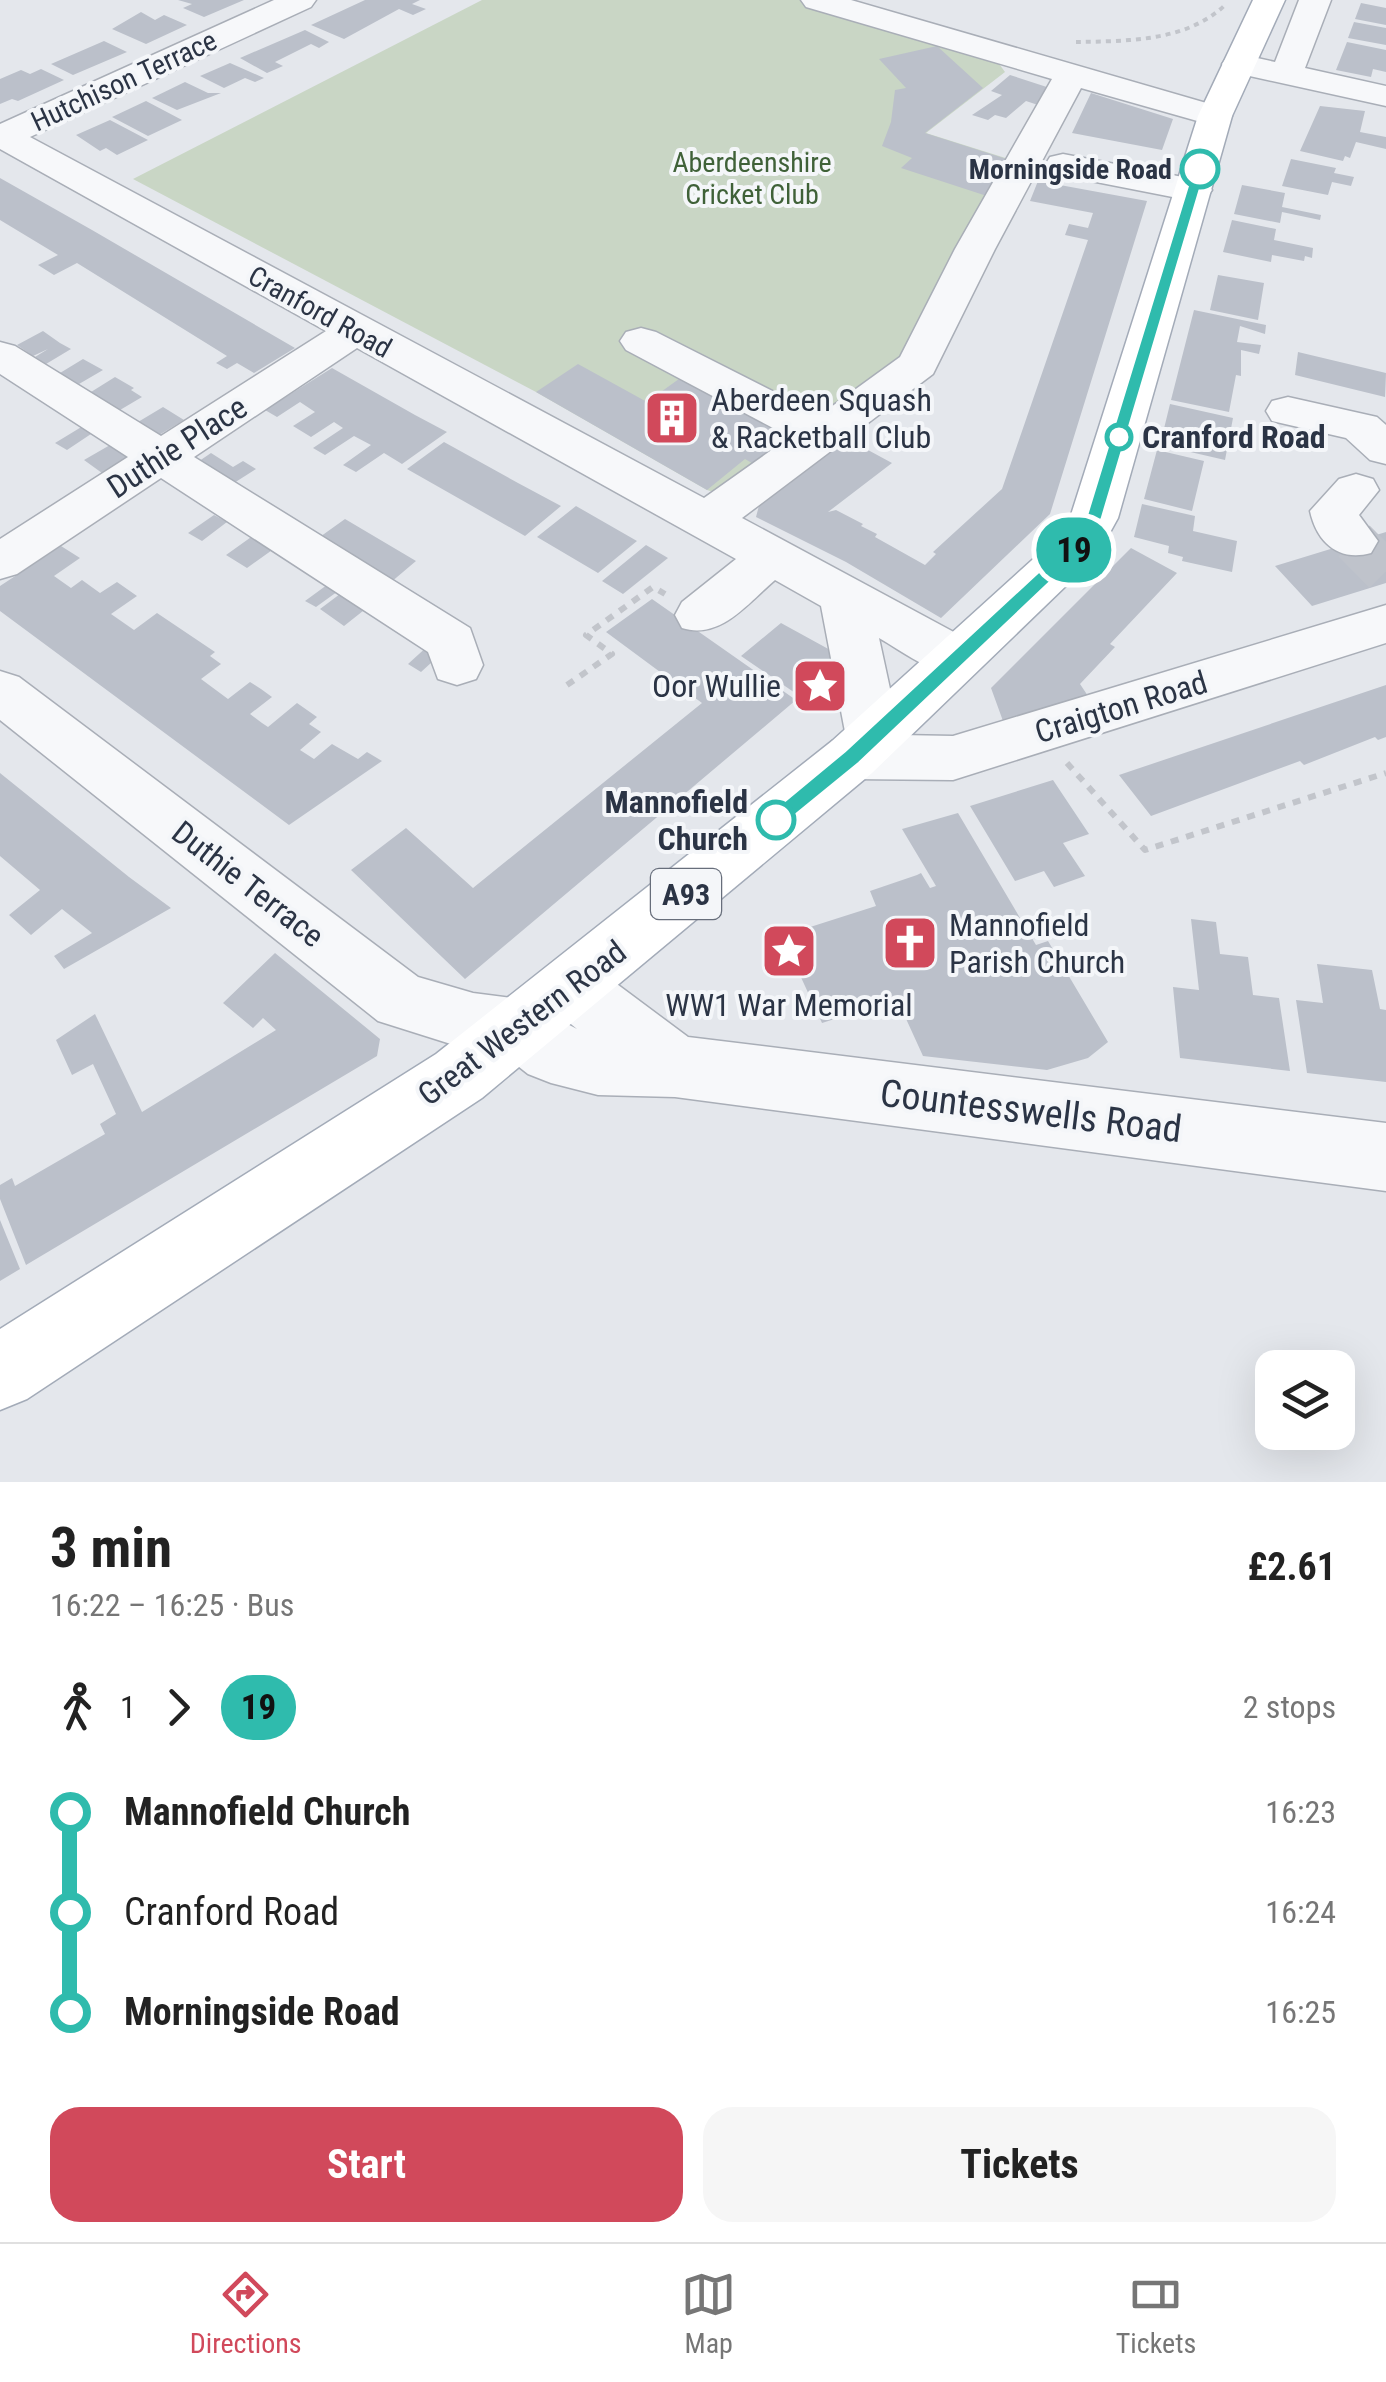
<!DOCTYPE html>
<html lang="en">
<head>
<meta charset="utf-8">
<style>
  :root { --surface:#fff; --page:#f6f6f6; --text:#222; --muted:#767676; --line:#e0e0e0; --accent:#d1495b }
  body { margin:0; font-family:"Roboto Condensed",sans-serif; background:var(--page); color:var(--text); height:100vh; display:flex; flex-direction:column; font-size:38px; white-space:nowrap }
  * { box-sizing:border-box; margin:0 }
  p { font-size:32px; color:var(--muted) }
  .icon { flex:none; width:55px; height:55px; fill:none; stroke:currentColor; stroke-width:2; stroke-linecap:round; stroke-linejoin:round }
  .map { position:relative; height:1482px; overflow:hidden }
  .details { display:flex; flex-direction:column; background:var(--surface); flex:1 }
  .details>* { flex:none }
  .badge { padding:0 20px; border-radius:32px; font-size:35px; line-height:65px }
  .buttons { position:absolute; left:1255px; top:1350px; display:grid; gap:20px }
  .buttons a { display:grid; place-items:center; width:100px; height:100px; border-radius:20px; background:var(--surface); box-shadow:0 10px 40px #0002; font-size:50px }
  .map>.badge { position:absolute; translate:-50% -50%; box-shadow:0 0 0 5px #fff }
  .legs { display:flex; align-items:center; gap:15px; height:110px; padding:0 50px; font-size:32px }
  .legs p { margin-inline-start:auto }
  .headline { display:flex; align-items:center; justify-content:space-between; height:170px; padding:0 50px }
  h1 { font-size:55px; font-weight:700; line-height:75px }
  .action { display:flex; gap:20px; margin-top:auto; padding:20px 50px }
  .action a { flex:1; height:115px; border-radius:30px; background:var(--accent); color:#fff; font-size:40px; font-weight:700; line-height:115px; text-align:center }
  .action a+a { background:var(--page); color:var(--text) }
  ul { padding:0 50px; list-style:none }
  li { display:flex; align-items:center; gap:35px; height:100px; font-size:38px }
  li i { display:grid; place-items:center; width:15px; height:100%; margin:0 12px; background:currentColor }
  li i::after { content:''; width:25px; height:25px; margin:-12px; border:8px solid; border-radius:50%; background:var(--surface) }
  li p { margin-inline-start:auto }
  li:first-child i { background:linear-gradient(#0000 50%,currentColor 0) }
  li:last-child i { background:linear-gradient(currentColor 50%,#0000 0) }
  .tab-bar { display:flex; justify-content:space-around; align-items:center; height:140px; border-top:2px solid var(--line); background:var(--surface); font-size:28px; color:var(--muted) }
  .tab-bar a { display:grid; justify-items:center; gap:5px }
  .tab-bar .selected { color:var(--accent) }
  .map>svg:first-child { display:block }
  .green { fill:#c9d6c5 }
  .building { fill:#bbc0ca }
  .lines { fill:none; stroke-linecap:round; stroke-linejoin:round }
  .minor-tunnel { stroke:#bfc3cb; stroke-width:44; stroke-dasharray:44 22; stroke-linecap:butt }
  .minor-casing { stroke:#a9aeb7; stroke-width:3 }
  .major-casing { stroke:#a3abb8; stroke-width:3 }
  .path-far1 { stroke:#c2c5cb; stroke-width:4; stroke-dasharray:5 5; stroke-linecap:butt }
  .path { stroke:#c2c5cb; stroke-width:6; stroke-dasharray:8 8; stroke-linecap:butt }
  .minor { fill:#f7f8fa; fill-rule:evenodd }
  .major { fill:#fff; fill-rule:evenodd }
  .line-1 { fill:#2fbbad; stroke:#fff; stroke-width:2.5 }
  .stop-1-dot { fill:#fff; stroke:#2fbbad; stroke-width:5 }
  .labels { text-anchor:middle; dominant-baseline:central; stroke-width:8; stroke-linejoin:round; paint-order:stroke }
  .far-street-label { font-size:28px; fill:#2b3445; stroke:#f4f6f9 }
  .far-park-label { font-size:28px; fill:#3f6138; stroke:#f4f6f9 }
  .far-stop-label { font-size:28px; font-weight:bold; fill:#2b3445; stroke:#f4f6f9; text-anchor:end }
  .shield { fill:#f4f6f9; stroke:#676e7b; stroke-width:2.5 }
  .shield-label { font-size:30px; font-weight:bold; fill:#2b3445 }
  .poi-label { font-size:32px; fill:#2b3445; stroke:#f4f6f9; text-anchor:start }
  .stop-label { font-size:32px; font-weight:bold; fill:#2b3445; stroke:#f4f6f9; text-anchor:start }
  .street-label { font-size:32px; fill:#2b3445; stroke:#f4f6f9 }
  .near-street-label { font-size:38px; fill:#2b3445; stroke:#f4f6f9 }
</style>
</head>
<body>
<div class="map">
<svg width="1386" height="1482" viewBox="0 0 1386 1482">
  <rect width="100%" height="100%" fill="#e4e7ec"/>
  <path class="green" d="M 482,0 L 817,0 L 997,61 L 1005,72 L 926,133 L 1015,161 L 918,365 L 735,499 L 707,490 L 536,392 L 133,179 Z"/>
  <path class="building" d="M 178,0 L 244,0 L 204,17 L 183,8 L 192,4 Z
    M 365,0 L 420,0 L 412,4 L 426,9 L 413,15 L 399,9 L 344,39 L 311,25 Z
    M 1361,3 L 1386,8 L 1386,25 L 1355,19 Z
    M 141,12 L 155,20 L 164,15 L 187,25 L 146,44 L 112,29 Z
    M 1354,22 L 1386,28 L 1386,45 L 1348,38 Z
    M 305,30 L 329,42 L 319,48 L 311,44 L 275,62 L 283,66 L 267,73 L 240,58 Z
    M 104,41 L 127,52 L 73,75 L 51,64 Z
    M 1347,42 L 1386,50 L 1386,72 L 1373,69 L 1371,77 L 1336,70 Z
    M 937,46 L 983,88 L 925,133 L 1016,162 L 993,198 L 901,168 L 912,158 L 882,146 L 891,122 L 895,90 L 906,88 L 879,59 Z
    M 230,63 L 264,78 L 255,82 L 245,78 L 224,88 L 200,76 Z
    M 41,69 L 64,80 L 18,101 L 12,99 L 0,104 L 0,79 L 21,70 L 30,74 Z
    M 1010,75 L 1056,90 L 1038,105 L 1026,101 L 1006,118 L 995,115 L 988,120 L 972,115 L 1002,95 L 991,91 Z
    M 185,82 L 208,93 L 221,93 L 177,110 L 152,98 Z
    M 1091,93 L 1173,119 L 1162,150 L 1072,133 Z
    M 146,101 L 182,120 L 148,136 L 112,117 Z
    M 1320,106 L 1365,111 L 1360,132 L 1386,137 L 1386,149 L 1356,142 L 1350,158 L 1345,156 L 1343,161 L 1300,151 Z
    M 110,120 L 148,140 L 117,155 L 106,148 L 100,151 L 76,135 Z
    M 1291,159 L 1336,168 L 1334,173 L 1354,177 L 1351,186 L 1332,182 L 1328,195 L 1282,186 Z
    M 0,178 L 92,230 L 295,348 L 254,373 L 237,363 L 227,369 L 216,363 L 227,356 L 77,263 L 54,275 L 38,265 L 58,255 L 0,220 Z
    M 1038,181 L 1147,201 L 1050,514 L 941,618 L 846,562 L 756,517 L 761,498 L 844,437 L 892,463 L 828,512 L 836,510 L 863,524 L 861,526 L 877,534 L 875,537 L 925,565 L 936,554 L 933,552 L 1002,489 L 1088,240 L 1065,235 L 1069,224 L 1088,228 L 1093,213 L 1030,201 Z
    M 1242,185 L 1285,193 L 1282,207 L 1321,215 L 1320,220 L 1282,212 L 1280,223 L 1234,214 Z
    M 1232,220 L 1276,229 L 1274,240 L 1313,248 L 1312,258 L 1305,256 L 1304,261 L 1272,255 L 1271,262 L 1223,252 Z
    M 1218,275 L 1264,283 L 1258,320 L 1210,310 Z
    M 1194,310 L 1266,325 L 1265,334 L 1240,326 L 1237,342 L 1261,345 L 1259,354 L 1241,350 L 1241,376 L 1236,375 L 1229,412 L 1171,400 Z
    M 43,331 L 60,343 L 71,349 L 46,364 L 35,357 L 48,349 L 33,356 L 17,345 Z
    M 1298,352 L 1386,373 L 1385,397 L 1295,375 Z
    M 83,359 L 103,370 L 79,384 L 60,373 Z
    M 578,364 L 647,402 L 683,376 L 795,435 L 757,466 L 745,459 L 707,490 L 536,392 Z
    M 332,368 L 415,415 L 447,432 L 402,464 L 384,453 L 356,472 L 343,465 L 371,445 L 354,436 L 325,455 L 313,448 L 343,428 L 334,422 L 311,437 L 293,426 L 315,412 L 300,402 L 277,417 L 265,410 Z
    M 115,377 L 134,388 L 131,390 L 142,397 L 120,410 L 91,392 Z
    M 1170,404 L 1233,418 L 1225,460 L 1160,445 Z
    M 163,407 L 184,420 L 159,435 L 138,422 Z
    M 83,426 L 94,432 L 67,450 L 55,443 Z
    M 117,441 L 135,453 L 102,473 L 84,460 Z
    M 444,442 L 518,483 L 561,506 L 525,536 L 407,469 Z
    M 1157,450 L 1204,461 L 1192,511 L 1144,499 Z
    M 211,453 L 233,467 L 243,461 L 256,469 L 234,483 L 186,470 Z
    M 1142,504 L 1195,516 L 1193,531 L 1237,541 L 1232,572 L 1182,561 L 1183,557 L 1168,553 L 1169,546 L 1134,537 Z
    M 576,506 L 637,541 L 598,573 L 537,537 Z
    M 214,515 L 227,522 L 202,541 L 188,533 Z
    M 345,519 L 416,561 L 390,583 L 317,539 Z
    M 1386,532 L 1386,583 L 1312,606 L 1275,566 Z
    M 254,535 L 275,548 L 247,568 L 226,555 Z
    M 646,545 L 668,558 L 623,594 L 602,581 Z
    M 61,546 L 80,558 L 54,576 L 71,588 L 82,580 L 100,593 L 117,582 L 137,596 L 111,614 L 134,630 L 157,613 L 215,652 L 210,656 L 221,664 L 201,679 L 228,699 L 250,682 L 261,689 L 272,697 L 250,714 L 262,723 L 268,727 L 297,703 L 317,717 L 309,724 L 321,732 L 300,750 L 314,759 L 332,744 L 358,759 L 367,752 L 382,761 L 289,825 L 0,611 L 0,586 Z
    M 1131,548 L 1177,573 L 1110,644 L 1115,647 L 1080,684 L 1088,696 L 1003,721 L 991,688 Z
    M 331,582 L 341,589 L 316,607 L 305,601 Z
    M 344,591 L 368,607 L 344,626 L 320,609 Z
    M 652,599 L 796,700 L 465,979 L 351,870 L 406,828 L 473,888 L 702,703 L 606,632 Z
    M 781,623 L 832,651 L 835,663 L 798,695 L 741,656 Z
    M 430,644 L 443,652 L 421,672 L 408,664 Z
    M 1386,685 L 1386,737 L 1378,740 L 1375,737 L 1304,765 L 1300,761 L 1151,816 L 1119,775 Z
    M 0,773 L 129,877 L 171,908 L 64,969 L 54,956 L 92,933 L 62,909 L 31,935 L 9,915 L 40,890 L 0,856 Z
    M 1053,780 L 1089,834 L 1063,843 L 1085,876 L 1054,887 L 1044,871 L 1015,881 L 970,806 Z
    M 958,813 L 1036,945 L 1048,941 L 1108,1042 L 1088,1058 L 1047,1070 L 923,1056 L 897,999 L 822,1023 L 782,936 L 876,906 L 870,891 L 917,875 L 921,873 L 930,888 L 936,886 L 902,829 Z
    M 1191,919 L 1216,922 L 1220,954 L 1248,957 L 1253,995 L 1279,998 L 1290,1071 L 1180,1058 L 1173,987 L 1199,990 Z
    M 275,953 L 380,1039 L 377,1056 L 26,1265 L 0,1199 L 0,1185 L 12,1178 L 15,1186 L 105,1134 L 100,1124 L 116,1114 L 93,1064 L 72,1075 L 56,1040 L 95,1014 L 142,1112 L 276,1030 L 263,1018 L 253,1028 L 223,1003 Z
    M 1317,964 L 1372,970 L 1380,1009 L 1386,1010 L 1386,1082 L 1307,1073 L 1296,1000 L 1323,1003 Z
    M 0,1220 L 20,1269 L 0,1281 Z"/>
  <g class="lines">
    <path class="minor-tunnel" d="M 1354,541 L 1386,573"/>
    <g class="minor-casing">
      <path id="minor" d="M 274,0 L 316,0 L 311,7 L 30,137 L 704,498 L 790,437 L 626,350 L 620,341 L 626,332 L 641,328 L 656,332 L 820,415 L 900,357 L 955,249 L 1052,79 L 806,7 L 801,0 L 851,0 L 1227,109 L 1232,116 L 1227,123 L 1215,126 L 1081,88 L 995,249 L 933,374 L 742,518 L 976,644 L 984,658 L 976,672 C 941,683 909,655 879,638 L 900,735 L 953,736 L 1386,605 L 1386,643 L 953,780 L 852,779 L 832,773 L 824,757 L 832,741 L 846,737 L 821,606 L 775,580 C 747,604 720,640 682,628 L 675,615 L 682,602 L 736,559 L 357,348 L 194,457 L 470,628 L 483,665 L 476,679 L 457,685 L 438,679 L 428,652 L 161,478 L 17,574 L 0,579 L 0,539 L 128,457 L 0,374 L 0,342 L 15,346 L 161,436 L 326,331 L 0,149 L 0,124 Z
        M 1299,0 L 1331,0 L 1305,68 L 1386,86 L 1386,106 L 1227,71 L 1222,64 L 1227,57 L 1239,54 L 1275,62 Z
        M 1063,154 L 1193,179 L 1206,182 L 1212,190 L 1206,198 L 1193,201 L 1050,173 L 1045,165 L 1050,157 Z
        M 1288,397 L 1377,417 L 1386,425 L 1386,464 L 1370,460 L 1346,438 L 1272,421 L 1266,411 L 1272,401 Z
        M 1356,474 L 1373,479 L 1379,490 L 1359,515 L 1378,541 L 1371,553 C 1339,562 1317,543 1310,511 L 1339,479 Z
        M 0,671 L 19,677 L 418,977 L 473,993 L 519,999 L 577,1029 L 550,1007 L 541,987 L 550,967 L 572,959 L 594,967 L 688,1037 L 1386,1123 L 1386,1191 L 675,1097 L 598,1095 L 551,1083 L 528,1074 L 505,1056 L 473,1051 L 378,1021 L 0,720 Z"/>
    </g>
    <g class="major-casing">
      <path id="major" d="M 1253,0 L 1285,0 L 1232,116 L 1118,518 L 1097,556 L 872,773 L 482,1098 L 27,1399 L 0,1410 L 0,1329 L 436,1054 L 832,741 L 1062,533 L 1070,518 L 1198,116 Z"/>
    </g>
    <path class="path-far1" d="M 1076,42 C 1126,41 1185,42 1224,6"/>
    <path class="path" d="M 567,685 L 612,654 L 586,635 L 653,587 L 665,594
      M 1067,763 L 1145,850 L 1386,773"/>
    <use href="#minor" class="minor"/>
    <use href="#major" class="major"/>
  </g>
  <path class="line-1" d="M 1200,165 L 1206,169 L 1102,518 L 1086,548 L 859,763 L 783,825 L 769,825 L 769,814 L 845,751 L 1073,540 L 1086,518 L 1193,169 Z"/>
  <defs>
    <g id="building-square" transform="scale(2.875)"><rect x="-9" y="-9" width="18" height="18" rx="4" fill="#d1495b" stroke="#f4f6f9"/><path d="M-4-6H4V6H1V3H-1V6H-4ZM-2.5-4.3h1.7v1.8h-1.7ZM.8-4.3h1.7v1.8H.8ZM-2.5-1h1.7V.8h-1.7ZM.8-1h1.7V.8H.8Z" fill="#fff"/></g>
    <g id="sight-square" transform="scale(2.875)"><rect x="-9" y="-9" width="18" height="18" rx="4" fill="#d1495b" stroke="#f4f6f9"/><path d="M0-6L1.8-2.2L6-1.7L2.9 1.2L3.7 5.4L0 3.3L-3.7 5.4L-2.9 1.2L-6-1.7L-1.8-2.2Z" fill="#fff"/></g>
    <g id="church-square" transform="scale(2.875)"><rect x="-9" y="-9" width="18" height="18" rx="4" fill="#d1495b" stroke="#f4f6f9"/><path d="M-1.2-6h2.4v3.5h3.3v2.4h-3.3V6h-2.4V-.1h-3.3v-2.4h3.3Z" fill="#fff"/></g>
  </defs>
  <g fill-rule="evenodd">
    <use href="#building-square" x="672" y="418"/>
    <use href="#sight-square" x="820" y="686"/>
    <use href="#church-square" x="910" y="943"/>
    <use href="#sight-square" x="789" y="951"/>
  </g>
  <g class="stop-1-dot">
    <circle cx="1200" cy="169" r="18"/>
    <circle cx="1119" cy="437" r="12"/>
    <circle cx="776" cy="820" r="18"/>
  </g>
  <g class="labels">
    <g class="far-street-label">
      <text transform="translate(124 81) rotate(-25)">Hutchison Terrace</text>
      <text transform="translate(320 312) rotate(29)">Cranford Road</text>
    </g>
    <g class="far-park-label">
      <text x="752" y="162">Aberdeenshire<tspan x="752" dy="32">Cricket Club</tspan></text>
    </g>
    <g class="far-stop-label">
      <text x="1172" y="169">Morningside Road</text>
    </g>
    <rect class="shield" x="651" y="869" width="70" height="50" rx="8"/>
    <g class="shield-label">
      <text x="686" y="894">A93</text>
    </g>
    <g class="poi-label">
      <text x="711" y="400">Aberdeen Squash<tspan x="711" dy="37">&amp; Racketball Club</tspan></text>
      <text x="781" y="686" text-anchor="end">Oor Wullie</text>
      <text x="949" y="925">Mannofield<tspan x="949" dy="37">Parish Church</tspan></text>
      <text x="789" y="1005" text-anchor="middle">WW1 War Memorial</text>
    </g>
    <g class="stop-label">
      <text x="1142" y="437">Cranford Road</text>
      <text x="748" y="802" text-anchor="end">Mannofield<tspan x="748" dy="37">Church</tspan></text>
    </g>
    <g class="street-label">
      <text transform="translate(177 447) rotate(-33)">Duthie Place</text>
      <text transform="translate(1121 707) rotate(-17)">Craigton Road</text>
      <text transform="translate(248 884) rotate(38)">Duthie Terrace</text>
      <text transform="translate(522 1023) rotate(-37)">Great Western Road</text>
    </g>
    <g class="near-street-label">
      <text transform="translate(1031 1111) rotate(7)">Countesswells Road</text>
    </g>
  </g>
</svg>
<div class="buttons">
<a><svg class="icon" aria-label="layers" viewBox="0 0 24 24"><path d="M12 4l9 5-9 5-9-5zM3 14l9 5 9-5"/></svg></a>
</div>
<b class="badge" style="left:1074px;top:550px;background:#2fbbad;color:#111">19</b>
</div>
<section class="details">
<div class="headline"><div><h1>3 min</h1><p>16:22 – 16:25 · Bus</p></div><b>£2.61</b></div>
<div class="legs"><svg class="icon" aria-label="walk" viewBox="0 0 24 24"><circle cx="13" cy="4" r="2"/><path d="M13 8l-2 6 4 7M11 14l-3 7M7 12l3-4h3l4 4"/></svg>1<svg class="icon" aria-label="forward" viewBox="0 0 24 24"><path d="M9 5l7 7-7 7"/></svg><b class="badge" style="background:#2fbbad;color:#111">19</b><p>2 stops</p></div>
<ul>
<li><i style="color:#2fbbad"></i><b>Mannofield Church</b><p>16:23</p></li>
<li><i style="color:#2fbbad"></i><span>Cranford Road</span><p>16:24</p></li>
<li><i style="color:#2fbbad"></i><b>Morningside Road</b><p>16:25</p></li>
</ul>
<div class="action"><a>Start</a><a>Tickets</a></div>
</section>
<nav class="tab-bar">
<a class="selected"><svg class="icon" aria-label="directions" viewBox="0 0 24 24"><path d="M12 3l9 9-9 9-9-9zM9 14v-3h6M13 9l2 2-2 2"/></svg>Directions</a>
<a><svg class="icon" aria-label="map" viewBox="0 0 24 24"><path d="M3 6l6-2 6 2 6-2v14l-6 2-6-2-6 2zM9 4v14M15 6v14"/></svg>Map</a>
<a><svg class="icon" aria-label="tickets" viewBox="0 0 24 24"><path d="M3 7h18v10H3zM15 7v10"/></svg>Tickets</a>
</nav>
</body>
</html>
